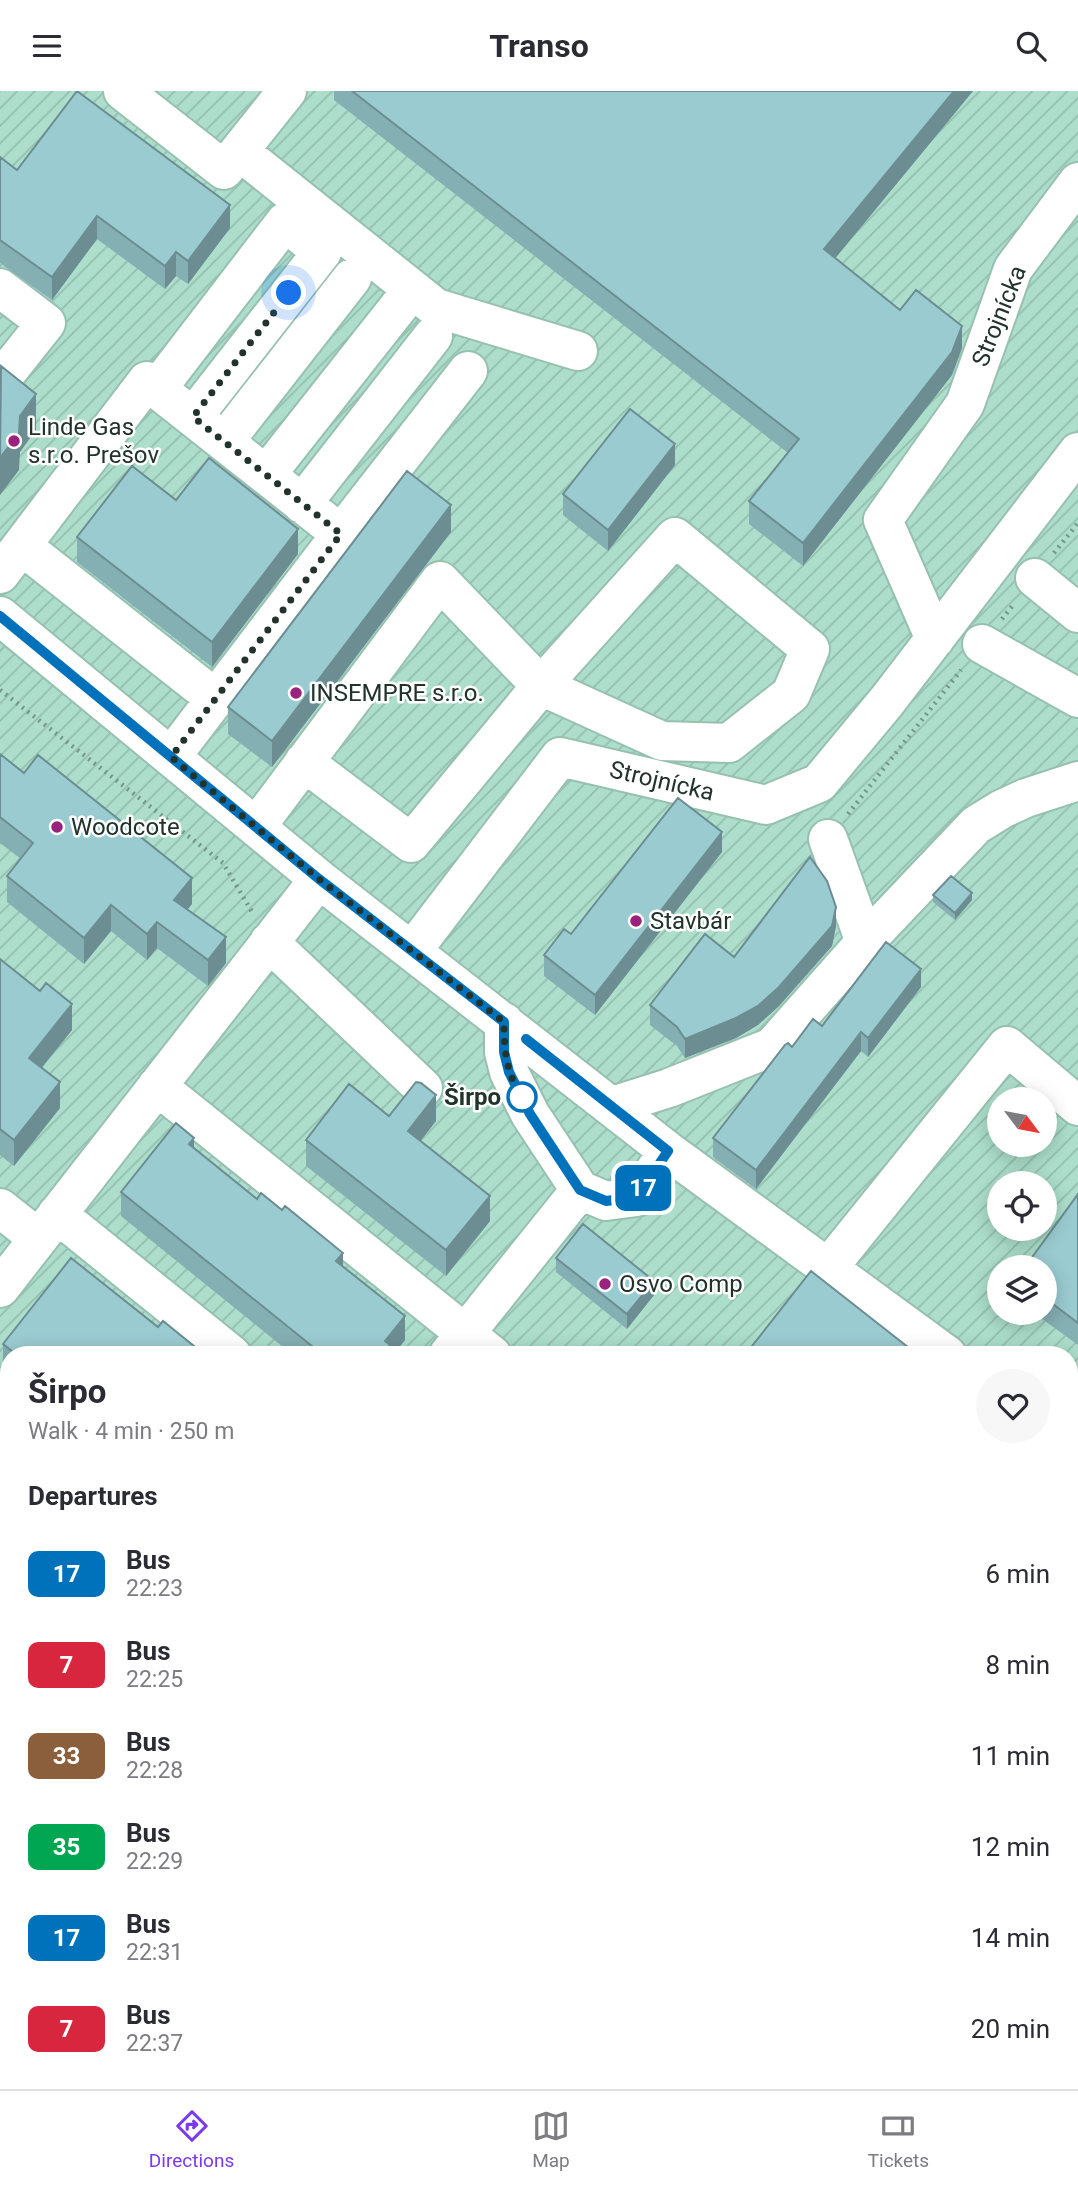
<!DOCTYPE html>
<html lang="en">
<head>
<meta charset="utf-8">
<style>
  :root { --surface:#fff; --page:#f7f7f7; --text:#2b2b33; --muted:#7c7c81; --line:#e1e1e2; --accent:#7c3aed }
  body { margin:0; font-family:Roboto,sans-serif; background:var(--page); color:var(--text); height:100vh; display:flex; flex-direction:column; font-size:26px; white-space:nowrap }
  * { box-sizing:border-box; margin:0 }
  p { font-size:23px; color:var(--muted) }
  .icon { flex:none; width:38px; height:38px; fill:none; stroke:currentColor; stroke-width:2; stroke-linecap:round; stroke-linejoin:round }
  .map { position:relative; flex:1; overflow:hidden }
  .details { position:absolute; left:0px; top:1255px; width:1078px; height:744px; display:flex; flex-direction:column; background:var(--surface); border-radius:28px 28px 0 0; box-shadow:0 4px 18px #0003 }
  .details>* { flex:none }
  .badge { padding:0 14px; border-radius:10px; font-size:24px; line-height:46px }
  .needle { width:46px; rotate:122deg }
  .buttons { position:absolute; left:987px; top:996px; display:grid; gap:14px }
  .buttons a { display:grid; place-items:center; width:70px; height:70px; border-radius:50%; background:var(--surface); box-shadow:0 4px 18px #0003; font-size:35px }
  .you { position:absolute; width:35px; height:35px; margin:-18px; border:5px solid #fff; border-radius:50%; background:#1a73e8; box-shadow:0 0 0 10px #1a73e833 }
  .map>.badge { position:absolute; translate:-50% -50%; box-shadow:0 0 0 4px #fff }
  h2 { padding:0 28px; font-size:26px; line-height:63px }
  .round { display:grid; place-items:center; flex:none; width:74px; height:74px; border-radius:37px; background:var(--page) }
  .overview { display:flex; align-items:center; justify-content:space-between; height:119px; padding:0 28px }
  h1 { font-size:33px; font-weight:700; line-height:52px }
  ul { padding:0; list-style:none }
  li { display:flex; align-items:center; gap:21px; height:91px; padding:0 28px }
  li div { flex:1 }
  li b { display:block; font-size:26px }
  li em { font-style:normal }
  li .badge { min-width:77px; font-weight:700; text-align:center }
  header { display:flex; justify-content:space-between; align-items:center; height:91px; padding:0 28px; background:var(--surface); font-size:32px; font-weight:700 }
  .tabs { display:flex; justify-content:space-around; align-items:center; height:98px; border-top:2px solid var(--line); background:var(--surface); font-size:19px; color:var(--muted) }
  .tabs a { display:grid; justify-items:center; gap:4px }
  .tabs .selected { color:var(--accent) }
  .map>svg:first-child { display:block }
  .built { fill:#acdecb }
  .industrial { fill:url(#industrial-furrows); fill-rule:evenodd }
  .lines { fill:none; stroke-linecap:round; stroke-linejoin:round }
  .minor-casing { stroke:#97c0b0; stroke-width:42 }
  .path { stroke:#779689; stroke-width:4.5; stroke-dasharray:2 5; stroke-linecap:butt }
  .minor { stroke:#fff; stroke-width:38 }
  .rail-casing { stroke:#4d655b; stroke-width:8 }
  .rail { stroke:#fff; stroke-width:5; stroke-dasharray:16; stroke-linecap:butt }
  .wall { fill:#84afb3 }
  .shaded-wall { fill:#6c8e92 }
  .building { fill:#9acbd0; stroke:#6c8e92; stroke-width:2 }
  .line-casing { stroke:#fff; stroke-width:16 }
  .line { stroke:#0072bc; stroke-width:10 }
  .walk { stroke:#22332c; stroke-width:7; stroke-dasharray:0 12.6 }
  .poi-dot { fill:#9a227d; stroke:#fff; stroke-width:2.5 }
  .stop-dot { fill:#fff; stroke:#0072bc; stroke-width:3.5 }
  .labels { text-anchor:middle; dominant-baseline:central; stroke-width:5; stroke-linejoin:round; paint-order:stroke }
  .street-label { font-size:24px; fill:#22332c; stroke:#fff }
  .poi-label { font-size:24px; fill:#22332c; stroke:#fff; text-anchor:start }
  .stop-label { font-size:24px; font-weight:bold; fill:#22332c; stroke:#fff; text-anchor:end }
</style>
</head>
<body>
<header><svg class="icon" aria-label="menu" viewBox="0 0 24 24"><path d="M4 6h16M4 12h16M4 18h16"/></svg>Transo<svg class="icon" aria-label="search" viewBox="0 0 24 24"><circle cx="10" cy="10" r="6"/><path d="M15 15l6 6"/></svg></header>
<div class="map">
<svg width="1078" height="1998" viewBox="0 0 1078 1998">
  <defs>
    <pattern id="industrial-furrows" width="10" height="10" patternUnits="userSpaceOnUse" patternTransform="scale(1.75)"><rect width="10" height="10" fill="#acdecb"/><path d="M-1 1l2-2M0 10L10 0M9 11l2-2" fill="none" stroke="#94bfae"/></pattern>
  </defs>
  <rect width="100%" height="100%" fill="#bfead9"/>
  <path class="built" d="M 0,1852 L 9,1859 L 9,1990 L 187,1990 L 199,1998 L 0,1998 Z"/>
  <path class="industrial" d="M 0,0 L 1078,0 L 1078,1998 L 199,1998 L 187,1990 L 1069,1990 L 1069,1264 L 9,1264 L 9,1859 L 0,1852 ZM 999,1008 L 1045,1008 L 1045,1054 L 999,1054 ZM 999,1092 L 1045,1092 L 1045,1138 L 999,1138 ZM 999,1176 L 1045,1176 L 1045,1222 L 999,1222 Z"/>
  <g class="lines">
    <g class="minor-casing">
      <path id="minor" d="M 123,0 L 224,79 L 287,0
        M 239,60 L 436,217 L 578,260
        M 0,197 L 46,232 L 0,290
        M 157,298 L 285,131 L 322,161 L 193,326
        M 224,351 L 352,187
        M 266,384 L 400,214
        M 302,413 L 433,245
        M 341,443 L 468,280
        M 22,455 L 216,608
        M 0,483 L 147,290 L 341,443 L 171,666
        M 1035,487 L 1078,522
        M 0,525 L 319,788 L 668,1060 L 947,1264
        M 935,548 L 883,429 L 965,313 L 1013,178 L 1078,91
        M 982,553 L 1078,607
        M 256,736 L 440,490 L 541,595 L 662,650 L 729,652 L 791,603 L 810,558 L 675,446 L 541,595 L 411,752 L 304,671
        M 269,851 L 423,997
        M 865,851 L 976,734 L 1002,718 L 1026,707 L 1078,690
        M 412,860 L 560,666 L 766,714 L 819,692 L 887,610 L 1078,361
        M 504,931 L 504,961 L 509,981 L 530,1023 L 580,1099 L 606,1110 L 637,1106 L 668,1060
        M 157,995 L 492,1264
        M 612,1015 L 669,997 L 772,956 L 865,851 L 828,748
        M 0,1117 L 38,1147
        M 57,1123 L 232,1264
        M 828,1177 L 1007,955 L 1078,1015
        M 0,1197 L 319,788
        M 448,1264 L 580,1099
        M 0,1341 L 9,1348
        M 1069,1353 L 1078,1360
        M 0,1545 L 9,1552
        M 0,1863 L 9,1869
        M 174,1990 L 185,1998"/>
    </g>
    <path class="path" d="M 1054,462 L 1078,432
      M 1002,528 L 1014,513
      M 0,599 L 223,772 L 252,821
      M 848,723 L 961,579"/>
    <use href="#minor" class="minor"/>
    <g class="rail-casing">
      <path id="rail" d="M 0,1961 L 9,1967
        M 37,1990 L 48,1998
        M 0,1991 L 7,1998"/>
    </g>
    <use href="#rail" class="rail"/>
  </g>
  <path class="wall" d="M 334,0 L 973,0 L 835,167 L 900,219 L 962,257 L 952,284 L 803,475 L 749,433 L 749,410 L 788,362 L 334,9 Z
    M 0,66 L 17,79 L 230,137 L 188,193 L 176,185 L 165,198 L 97,148 L 52,209 L 0,172 Z
    M 675,374 L 608,460 L 563,424 L 563,403 Z
    M 176,409 L 298,463 L 212,576 L 77,471 L 77,446 Z
    M 451,441 L 272,676 L 228,643 L 228,616 Z
    M 0,663 L 192,813 L 187,818 L 226,872 L 208,895 L 157,857 L 147,869 L 111,840 L 84,873 L 7,811 L 7,785 L 21,768 L 0,752 Z
    M 722,761 L 595,924 L 544,885 L 544,864 L 571,843 Z
    M 933,804 L 972,809 L 955,829 L 933,811 Z
    M 836,835 L 832,855 L 779,915 L 758,934 L 736,947 L 685,967 L 677,955 L 650,934 L 650,914 L 734,866 Z
    M 0,868 L 72,939 L 42,977 L 60,1017 L 14,1075 L 0,1064 Z
    M 921,896 L 868,966 L 861,960 L 756,1098 L 713,1066 L 713,1047 L 792,956 L 822,935 Z
    M 436,1030 L 420,1050 L 490,1130 L 446,1185 L 306,1075 L 306,1049 Z
    M 194,1057 L 343,1176 L 405,1249 L 393,1264 L 293,1264 L 121,1125 L 121,1101 Z
    M 1078,1103 L 1078,1254 L 1034,1222 L 1045,1222 L 1045,1176 Z
    M 556,1167 L 654,1204 L 627,1238 L 556,1181 Z
    M 158,1236 L 205,1264 L 9,1264 L 9,1283 L 3,1278 L 3,1253 Z
    M 0,1397 L 9,1404 L 9,1486 L 0,1479 Z
    M 9,1728 L 9,1763 L 1,1758 L 1,1737 Z
    M 229,1990 L 371,1990 L 365,1998 L 240,1998 Z
    M 464,1990 L 807,1990 L 817,1998 L 458,1998 Z
    M 912,1990 L 1069,1990 L 1078,1998 L 912,1998 Z"/>
  <path class="shaded-wall" d="M 954,0 L 973,0 L 824,181 L 824,158 Z
    M 230,114 L 230,137 L 188,193 L 188,170 Z
    M 97,125 L 97,148 L 52,209 L 52,186 Z
    M 176,161 L 176,185 L 165,198 L 165,175 Z
    M 962,235 L 962,257 L 952,284 L 803,475 L 803,452 Z
    M 36,303 L 36,339 L 20,361 L 19,379 L 0,404 L 0,367 L 20,325 Z
    M 675,353 L 675,374 L 608,460 L 608,439 Z
    M 451,414 L 451,441 L 272,676 L 272,650 Z
    M 298,438 L 298,463 L 212,576 L 212,551 Z
    M 722,741 L 722,761 L 595,924 L 595,904 Z
    M 192,787 L 192,813 L 174,835 L 174,809 Z
    M 972,802 L 972,809 L 955,829 L 955,822 Z
    M 111,814 L 111,840 L 84,873 L 84,847 Z
    M 836,816 L 836,835 L 832,855 L 779,915 L 758,934 L 736,947 L 685,967 L 685,948 Z
    M 157,831 L 157,857 L 147,869 L 147,843 Z
    M 226,846 L 226,872 L 208,895 L 208,869 Z
    M 921,878 L 921,896 L 868,966 L 868,947 Z
    M 72,913 L 72,939 L 29,992 L 29,967 Z
    M 861,941 L 861,960 L 756,1098 L 756,1079 Z
    M 60,991 L 60,1017 L 14,1075 L 14,1049 Z
    M 436,1004 L 436,1030 L 408,1066 L 408,1040 Z
    M 194,1047 L 194,1071 L 189,1053 Z
    M 490,1105 L 490,1130 L 446,1185 L 446,1159 Z
    M 343,1162 L 343,1186 L 336,1170 Z
    M 654,1190 L 654,1204 L 627,1238 L 627,1223 Z
    M 405,1225 L 405,1249 L 393,1264 L 382,1264 L 385,1250 Z
    M 1078,1554 L 1078,1580 L 1069,1591 L 1069,1565 Z
    M 356,1990 L 371,1990 L 365,1998 L 350,1998 Z
    M 550,1990 L 551,1990 L 551,1998 L 543,1998 Z"/>
  <path class="building" d="M 77,0 L 230,114 L 188,170 L 176,161 L 165,175 L 97,125 L 52,186 L 0,149 L 0,66 L 17,79 Z
    M 352,0 L 954,0 L 824,158 L 900,219 L 916,199 L 962,235 L 952,261 L 803,452 L 749,410 L 799,348 Z
    M 1,275 L 36,303 L 20,325 L 19,342 L 0,367 Z
    M 630,318 L 675,353 L 608,439 L 563,403 Z
    M 209,367 L 298,438 L 212,551 L 77,446 L 132,375 L 176,409 Z
    M 407,380 L 451,414 L 272,650 L 228,616 Z
    M 0,663 L 24,682 L 38,664 L 192,787 L 174,809 L 226,846 L 208,869 L 157,831 L 147,843 L 111,814 L 84,847 L 7,785 L 33,752 L 0,726 Z
    M 678,707 L 722,741 L 595,904 L 544,864 L 564,838 L 571,843 Z
    M 810,766 L 827,790 L 836,816 L 832,835 L 779,896 L 758,915 L 736,927 L 685,948 L 677,936 L 650,914 L 705,843 L 734,866 Z
    M 951,785 L 972,802 L 955,822 L 933,804 Z
    M 886,851 L 921,878 L 868,947 L 861,941 L 756,1079 L 713,1047 L 785,954 L 788,952 L 792,956 L 813,928 L 822,935 Z
    M 0,868 L 40,900 L 46,892 L 72,913 L 29,967 L 60,991 L 14,1049 L 0,1038 Z
    M 416,991 L 421,992 L 436,1004 L 408,1040 L 490,1105 L 446,1159 L 306,1049 L 349,993 L 389,1025 Z
    M 176,1032 L 194,1047 L 189,1053 L 257,1108 L 261,1102 L 282,1119 L 285,1115 L 343,1162 L 336,1170 L 405,1225 L 385,1250 L 390,1254 L 382,1264 L 323,1264 L 121,1101 Z
    M 1078,1103 L 1078,1232 L 1045,1207 L 1045,1176 L 1025,1176 Z
    M 583,1133 L 654,1190 L 627,1223 L 556,1167 Z
    M 71,1167 L 158,1236 L 163,1230 L 205,1264 L 17,1264 L 3,1253 Z
    M 811,1180 L 918,1264 L 745,1264 Z
    M 452,1259 L 457,1264 L 448,1264 Z
    M 1069,1381 L 1078,1388 L 1078,1554 L 1069,1565 Z
    M 0,1397 L 9,1404 L 9,1465 L 0,1458 Z
    M 9,1728 L 9,1743 L 1,1737 Z
    M 1069,1745 L 1078,1752 L 1078,1998 L 947,1998 L 936,1990 L 1069,1990 Z
    M 257,1990 L 356,1990 L 350,1998 L 268,1998 Z
    M 464,1990 L 550,1990 L 543,1998 L 458,1998 Z
    M 553,1990 L 807,1990 L 817,1998 L 564,1998 Z"/>
  <g class="lines">
    <g class="line-casing">
      <path id="line" d="M 0,525 L 319,788 L 504,931 L 504,961 L 509,981 L 530,1023 L 580,1099 L 606,1110 L 637,1106 L 668,1060 L 526,948"/>
    </g>
    <use href="#line" class="line"/>
    <path class="walk" d="M 289,202 L 193,326 L 341,443 L 171,666 L 319,788 L 504,931 C 504,959 506,982 522,1006"/>
  </g>
  <g class="poi-dot">
    <circle cx="14" cy="350" r="7"/>
    <circle cx="296" cy="602" r="7"/>
    <circle cx="57" cy="736" r="7"/>
    <circle cx="636" cy="830" r="7"/>
    <circle cx="605" cy="1193" r="7"/>
  </g>
  <circle class="stop-dot" cx="522" cy="1006" r="14"/>
  <g class="labels">
    <g class="street-label">
      <text transform="translate(999 225) rotate(-68)">Strojnícka</text>
      <text transform="translate(662 690) rotate(13)">Strojnícka</text>
    </g>
    <g class="poi-label">
      <text x="28" y="336">Linde Gas<tspan x="28" dy="28">s.r.o. Prešov</tspan></text>
      <text x="310" y="602">INSEMPRE s.r.o.</text>
      <text x="71" y="736">Woodcote</text>
      <text x="650" y="830">Stavbár</text>
      <text x="619" y="1193">Osvo Comp</text>
    </g>
    <g class="stop-label">
      <text x="501" y="1006">Širpo</text>
    </g>
  </g>
</svg>
<div class="buttons">
<a><svg class="needle" viewBox="-14 -14 28 28"><path d="M0-13l5 13h-10z" fill="#e53935"/><path d="M0 13l5-13h-10z" fill="#7c7c81"/></svg></a>
<a><svg class="icon" aria-label="locate" viewBox="0 0 24 24"><circle cx="12" cy="12" r="6"/><path d="M12 2v4M12 18v4M2 12h4M18 12h4"/></svg></a>
<a><svg class="icon" aria-label="layers" viewBox="0 0 24 24"><path d="M12 4l9 5-9 5-9-5zM3 14l9 5 9-5"/></svg></a>
</div>
<div class="you" style="left:289px;top:202px"></div>
<b class="badge" style="left:643px;top:1097px;background:#0072bc;color:#fff">17</b>
<section class="details">
<div class="overview"><div><h1>Širpo</h1><p>Walk · 4 min · 250 m</p></div><a class="round"><svg class="icon" aria-label="heart" viewBox="0 0 24 24"><path d="M12 20l-8-8c-3-5 5-10 8-4 3-6 11-1 8 4z"/></svg></a></div>
<h2>Departures</h2>
<ul>
<li><span class="badge" style="background:#0072bc;color:#fff">17</span><div><b>Bus</b><p>22:23</p></div><em>6 min</em></li>
<li><span class="badge" style="background:#d7263d;color:#fff">7</span><div><b>Bus</b><p>22:25</p></div><em>8 min</em></li>
<li><span class="badge" style="background:#8b5e3c;color:#fff">33</span><div><b>Bus</b><p>22:28</p></div><em>11 min</em></li>
<li><span class="badge" style="background:#00a651;color:#fff">35</span><div><b>Bus</b><p>22:29</p></div><em>12 min</em></li>
<li><span class="badge" style="background:#0072bc;color:#fff">17</span><div><b>Bus</b><p>22:31</p></div><em>14 min</em></li>
<li><span class="badge" style="background:#d7263d;color:#fff">7</span><div><b>Bus</b><p>22:37</p></div><em>20 min</em></li>
</ul>
</section>
</div>
<nav class="tabs">
<a class="selected"><svg class="icon" aria-label="directions" viewBox="0 0 24 24"><path d="M12 3l9 9-9 9-9-9zM9 14v-3h6M13 9l2 2-2 2"/></svg>Directions</a>
<a><svg class="icon" aria-label="map" viewBox="0 0 24 24"><path d="M3 6l6-2 6 2 6-2v14l-6 2-6-2-6 2zM9 4v14M15 6v14"/></svg>Map</a>
<a><svg class="icon" aria-label="tickets" viewBox="0 0 24 24"><path d="M3 7h18v10H3zM15 7v10"/></svg>Tickets</a>
</nav>
</body>
</html>
